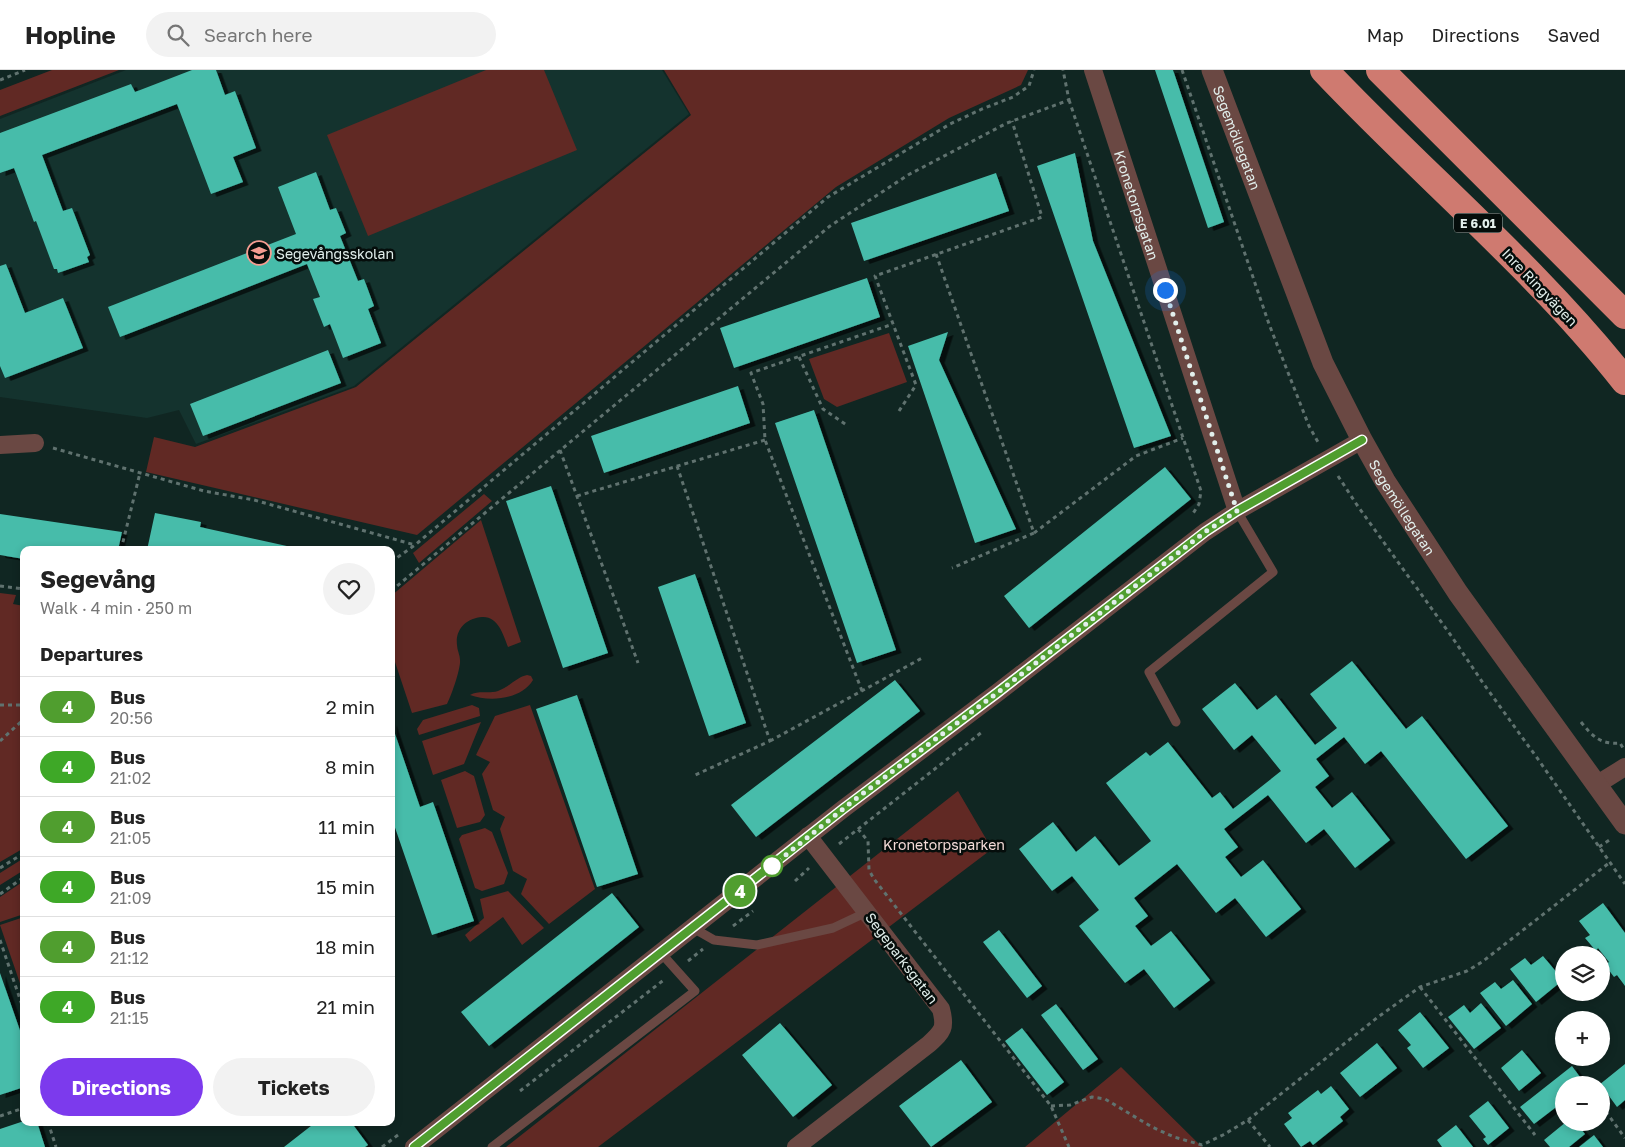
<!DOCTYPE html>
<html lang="en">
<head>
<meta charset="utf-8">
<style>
  :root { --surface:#fff; --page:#f2f2f2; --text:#222; --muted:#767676; --line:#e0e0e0; --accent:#7c3aed }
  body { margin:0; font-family:"Golos Text",sans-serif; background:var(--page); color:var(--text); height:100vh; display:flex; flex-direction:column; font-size:19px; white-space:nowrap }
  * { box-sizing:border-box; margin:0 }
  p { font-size:16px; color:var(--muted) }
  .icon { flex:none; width:28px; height:28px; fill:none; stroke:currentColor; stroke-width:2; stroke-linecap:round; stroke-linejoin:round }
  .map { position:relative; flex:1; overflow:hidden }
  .sheet { position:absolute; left:20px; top:476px; width:375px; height:580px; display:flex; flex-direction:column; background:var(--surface); border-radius:10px; box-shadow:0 2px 8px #0003 }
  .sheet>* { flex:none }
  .badge { padding:0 10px; border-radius:16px; font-size:18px; line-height:32px }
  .controls { position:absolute; left:1555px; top:876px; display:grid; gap:10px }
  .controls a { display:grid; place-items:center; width:55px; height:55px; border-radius:50%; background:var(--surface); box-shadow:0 2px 8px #0003; font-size:25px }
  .you { position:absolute; width:25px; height:25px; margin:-12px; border:4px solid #fff; border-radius:50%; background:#1a73e8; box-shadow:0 0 0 8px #1a73e833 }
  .map>.badge { position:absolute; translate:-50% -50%; box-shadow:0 0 0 2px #fff }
  h2 { padding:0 20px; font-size:19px; line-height:45px }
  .round { display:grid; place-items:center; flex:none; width:52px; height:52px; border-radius:26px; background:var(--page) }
  .summary { display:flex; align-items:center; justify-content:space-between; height:85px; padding:0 20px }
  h1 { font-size:24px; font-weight:700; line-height:38px }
  .cta { display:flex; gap:10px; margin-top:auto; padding:10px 20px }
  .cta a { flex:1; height:58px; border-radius:30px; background:var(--accent); color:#fff; font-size:20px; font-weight:700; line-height:58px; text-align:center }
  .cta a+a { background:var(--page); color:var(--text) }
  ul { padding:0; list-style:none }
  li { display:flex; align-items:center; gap:15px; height:60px; padding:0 20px; border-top:1px solid var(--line) }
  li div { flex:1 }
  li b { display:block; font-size:19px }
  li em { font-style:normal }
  li .badge { min-width:55px; font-weight:700; text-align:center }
  header { display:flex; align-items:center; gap:30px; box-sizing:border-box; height:70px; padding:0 25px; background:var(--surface); border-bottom:1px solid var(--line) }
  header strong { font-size:24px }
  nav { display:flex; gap:28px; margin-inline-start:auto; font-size:18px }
  .search { width:350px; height:45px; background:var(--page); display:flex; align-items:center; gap:12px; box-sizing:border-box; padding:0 18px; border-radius:28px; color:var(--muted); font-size:19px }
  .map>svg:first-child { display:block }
  .built { fill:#14332e }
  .green { fill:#612924 }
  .building { fill:#47bcaa; filter:url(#shadow) }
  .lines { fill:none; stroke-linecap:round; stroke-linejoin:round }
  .path { stroke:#60726f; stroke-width:3; stroke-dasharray:4 4; stroke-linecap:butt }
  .service { stroke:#6a4843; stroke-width:9 }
  .minor { stroke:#6a4843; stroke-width:18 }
  .tertiary { stroke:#6a4843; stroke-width:21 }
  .motorway { stroke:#cf7a70; stroke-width:28 }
  .line-casing { stroke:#fff; stroke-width:11 }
  .line { stroke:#509e2f; stroke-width:8 }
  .walk { stroke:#e2efec; stroke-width:5; stroke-dasharray:0 9 }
  .stop-dot { fill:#fff; stroke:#509e2f; stroke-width:2.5 }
  .labels { text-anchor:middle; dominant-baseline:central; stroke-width:5; stroke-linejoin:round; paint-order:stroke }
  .shield { fill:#050d0b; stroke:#a0aba8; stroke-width:1 }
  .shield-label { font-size:12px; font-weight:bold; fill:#e2efec }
  .street-label { font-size:14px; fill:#e2efec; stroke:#050d0b }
  .poi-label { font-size:14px; fill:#e2efec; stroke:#050d0b; text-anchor:start }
  .park-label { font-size:14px; fill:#f5dcd9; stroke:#050d0b }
</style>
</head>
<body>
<header>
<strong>Hopline</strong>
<div class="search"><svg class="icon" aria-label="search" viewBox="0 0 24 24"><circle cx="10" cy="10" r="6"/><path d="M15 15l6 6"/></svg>Search here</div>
<nav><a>Map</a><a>Directions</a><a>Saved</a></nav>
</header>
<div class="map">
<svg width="1625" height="1077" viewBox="0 0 1625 1077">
  <defs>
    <filter id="shadow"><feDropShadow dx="5.5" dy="3" stdDeviation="0" flood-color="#0009"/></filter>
  </defs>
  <rect width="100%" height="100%" fill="#102622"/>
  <path class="built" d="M 126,0 L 662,0 L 689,44 L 354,316 L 196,374 L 179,340 L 147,348 L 0,327 L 0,49 Z"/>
  <path class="green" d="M 52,0 L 119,0 L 0,46 L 0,20 Z
    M 486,0 L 544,0 L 577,80 L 368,166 L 327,65 Z
    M 664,0 L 1028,0 L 1021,15 L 949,48 L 836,117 L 417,465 L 146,402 L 154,367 L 195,377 L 356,317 L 691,45 Z
    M 889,263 L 907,312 L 837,337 L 824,329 L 809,289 Z
    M 484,424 L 492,431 L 419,493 L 413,483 Z
    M 481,450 L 521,572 L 508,577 C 503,564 498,546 482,547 C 467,548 455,559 457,575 C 457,580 460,585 460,590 C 461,598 451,627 447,634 L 412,643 L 391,580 L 391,526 Z
    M 0,523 L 16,525 L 13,534 L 24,536 L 24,778 L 0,792 Z
    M 527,605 L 531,606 L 533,610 C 521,630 489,632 470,625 C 478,620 489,624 498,621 C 509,617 517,607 527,605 Z
    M 472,635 L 479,638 L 480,646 L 419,665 L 417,659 L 423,650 Z
    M 530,635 L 595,819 L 549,854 L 521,824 L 527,809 L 513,801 L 500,759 L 505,747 L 493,740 L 482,704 L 490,692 L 476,685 L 495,646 Z
    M 481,652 L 464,694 L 433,705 L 422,671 Z
    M 465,701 L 474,706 L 485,745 L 480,752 L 457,758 L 441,710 Z
    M 958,721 L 992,779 L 598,1077 L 506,1077 Z
    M 485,758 L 492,762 L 508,803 L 504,814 L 482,821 L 475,818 L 459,769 L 462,765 Z
    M 24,788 L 24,800 L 0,815 L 0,803 Z
    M 24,811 L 24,844 L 0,852 L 0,827 Z
    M 508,821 L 544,858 L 522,875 L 503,847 L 470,872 L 465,865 L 484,848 L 480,829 Z
    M 24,847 L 24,925 L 0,855 Z
    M 1121,997 L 1202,1077 L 1025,1077 Z"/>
  <path class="building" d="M 192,0 L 216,0 L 225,25 L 235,21 L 256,78 L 233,87 L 243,112 L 211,124 L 177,34 L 42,85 L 63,141 L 72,138 L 90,185 L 87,187 L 89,192 L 58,203 L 57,199 L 54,199 L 36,151 L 34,152 L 14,98 L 0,103 L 0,63 L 131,14 L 135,22 Z
    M 1155,0 L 1173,0 L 1224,152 L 1208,158 Z
    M 1075,83 L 1093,171 L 1171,366 L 1134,378 L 1037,96 Z
    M 316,102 L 330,140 L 336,138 L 346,163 L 340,166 L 358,211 L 364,209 L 374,236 L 368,239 L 381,273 L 343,288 L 330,254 L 324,257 L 313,229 L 320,227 L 307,194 L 120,267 L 108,237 L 296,164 L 278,117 Z
    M 996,103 L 1009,141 L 864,191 L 851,153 Z
    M 6,194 L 25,243 L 63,228 L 83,278 L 5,308 L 0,296 L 0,196 Z
    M 867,208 L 880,247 L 734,298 L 720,258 Z
    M 948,262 L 939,290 L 1016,459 L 975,473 L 908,276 Z
    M 328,280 L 341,313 L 203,366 L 190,334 Z
    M 738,316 L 750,353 L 604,403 L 591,366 Z
    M 814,340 L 896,580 L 857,593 L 775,353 Z
    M 1165,397 L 1191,429 L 1029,558 L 1004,526 Z
    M 551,416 L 608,583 L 563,598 L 506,431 Z
    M 155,443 L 201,452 L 200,457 L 305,480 L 147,480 Z
    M 0,444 L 122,462 L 118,480 L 24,480 L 24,489 L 0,485 Z
    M 695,504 L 746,653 L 709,666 L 658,517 Z
    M 1352,591 L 1406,659 L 1422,646 L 1508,756 L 1466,789 L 1381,681 L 1365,694 L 1344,667 L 1316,689 L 1329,706 L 1315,717 L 1332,738 L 1352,722 L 1390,770 L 1355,798 L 1324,759 L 1306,773 L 1268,725 L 1224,759 L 1238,777 L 1225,787 L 1241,807 L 1263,790 L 1301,839 L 1266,867 L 1235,828 L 1216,843 L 1177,794 L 1134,828 L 1148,846 L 1135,856 L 1151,876 L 1171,861 L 1210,910 L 1174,938 L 1144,899 L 1125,913 L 1079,856 L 1099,840 L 1072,806 L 1052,821 L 1019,779 L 1053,752 L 1076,782 L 1095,766 L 1119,796 L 1151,771 L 1106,713 L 1146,682 L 1150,686 L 1168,672 L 1212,728 L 1220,722 L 1233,739 L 1281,701 L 1252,665 L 1234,680 L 1202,639 L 1235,613 L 1257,640 L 1276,625 L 1315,675 L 1337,658 L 1310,624 Z
    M 895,610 L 920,641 L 756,767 L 731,735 Z
    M 577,625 L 638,804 L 597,817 L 536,639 Z
    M 391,652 L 420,737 L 433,732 L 474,851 L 432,865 L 391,746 Z
    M 612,823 L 639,857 L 489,976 L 461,942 Z
    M 1603,833 L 1625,863 L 1625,916 L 1617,905 L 1614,907 L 1605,895 L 1609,892 L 1598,878 L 1596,881 L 1585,868 L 1590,865 L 1579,851 Z
    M 999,860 L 1042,916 L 1027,928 L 983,872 Z
    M 1543,886 L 1563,910 L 1536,932 L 1510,899 L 1525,888 L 1531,895 Z
    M 0,903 L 24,972 L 24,1017 L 0,1025 Z
    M 1513,910 L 1532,934 L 1506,956 L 1480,923 L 1495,912 L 1501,919 Z
    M 1481,933 L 1501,958 L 1474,979 L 1448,947 L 1464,935 L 1470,943 Z
    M 1056,934 L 1098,989 L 1083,1000 L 1041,945 Z
    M 1420,942 L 1449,978 L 1423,998 L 1407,978 L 1411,975 L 1398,960 Z
    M 780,953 L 832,1015 L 793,1047 L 742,985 Z
    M 1022,958 L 1064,1012 L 1047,1025 L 1005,971 Z
    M 1377,973 L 1397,998 L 1360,1027 L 1340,1003 Z
    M 1522,980 L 1541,1003 L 1519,1021 L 1501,998 Z
    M 961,990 L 992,1032 L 931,1077 L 899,1036 Z
    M 1625,994 L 1625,1030 L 1617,1037 L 1601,1015 L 1599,1015 Z
    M 1572,996 L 1585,1014 L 1564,1015 L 1564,1031 L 1534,1054 L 1520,1037 Z
    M 1331,1016 L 1349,1039 L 1340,1047 L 1343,1051 L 1313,1075 L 1310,1071 L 1301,1077 L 1284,1054 L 1292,1048 L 1288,1043 L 1318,1020 L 1321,1024 Z
    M 1488,1031 L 1509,1058 L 1488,1075 L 1483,1069 L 1486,1067 L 1469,1046 Z
    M 24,1051 L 24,1052 L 37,1052 L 45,1077 L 0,1077 L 0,1059 Z
    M 316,1052 L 351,1052 L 368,1075 L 365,1077 L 284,1077 Z
    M 1566,1052 L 1575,1052 L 1585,1064 L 1569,1077 L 1550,1077 L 1544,1070 Z
    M 1456,1055 L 1473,1077 L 1442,1077 L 1437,1070 Z
    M 1594,1065 L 1603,1077 L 1579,1077 Z"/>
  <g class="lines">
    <path class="path" d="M 1182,0 L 1269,254 L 1309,356 L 1318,372
      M 0,10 L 25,0
      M 1069,30 L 1201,421 L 1199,434 L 1192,445
      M 936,184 L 1034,463 L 952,498
      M 799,287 L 823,339 L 848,356
      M 899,341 L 916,315 L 875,206 L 1042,147 L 1012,51
      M 53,378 L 204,421 L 254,430 L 415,475
      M 560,380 L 638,593
      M 677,396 L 770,671 L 693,706
      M 1338,406 L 1357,435 L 1452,567 L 1483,613 L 1540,692 L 1625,814
      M 577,426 L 765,370
      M 1034,463 L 1136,386 L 1183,368
      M 121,480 L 140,403
      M 391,492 L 415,475 L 828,127 L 950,54 L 982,39 L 1013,27 L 1029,16 L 1034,0
      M 0,516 L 24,519
      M 391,521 L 830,156 L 908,105 L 1007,53 L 1069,30 L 1063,0
      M 862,621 L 765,370 L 763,334 L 751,303 L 893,254
      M 0,635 L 24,635
      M 1581,652 C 1592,666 1601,675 1620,673 L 1623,678
      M 0,671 L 24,649
      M 770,671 L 924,587
      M 858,759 L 868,771 L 869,800 L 874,809 L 1051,1036 L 1069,1077
      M 839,774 L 982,662
      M 1599,777 L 1611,769
      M 0,798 L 24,783
      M 795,811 L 809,798
      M 0,824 L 24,807
      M 733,856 L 753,841
      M 0,870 L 24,941
      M 688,891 L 703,879
      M 1420,917 L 1535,1065
      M 520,1021 L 665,909
      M 1601,1035 L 1625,1068
      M 1051,1036 L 1070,1035 L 1092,1027 L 1105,1029 L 1152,1057 L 1174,1067 L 1202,1075 L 1223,1065 L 1248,1050 L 1378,947 L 1420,917 L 1467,901 L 1482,892 L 1609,793
      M 0,1046 L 24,1038
      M 1248,1050 L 1270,1077
      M 48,1052 L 56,1077
      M 382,1077 L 398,1065"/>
    <path class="service" d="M 1176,652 L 1149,602 L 1273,502 L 1237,441
      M 693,858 L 714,870 L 757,875 L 833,858 L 867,842
      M 492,1077 L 695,921 L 661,883"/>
    <g class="minor">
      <path id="s1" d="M 1093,0 L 1237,441"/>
      <path d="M 0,375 L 35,373"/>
      <path d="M 1596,715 L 1625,697"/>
      <path d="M 414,1077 L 843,739 L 997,623 L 1205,462 L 1237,441 L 1362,370"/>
      <path d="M 796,1077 L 929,974 C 943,961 946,958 941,939 L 808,766"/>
    </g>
    <path class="tertiary" id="s2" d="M 1212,0 L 1323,293 L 1362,370 L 1385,411 L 1458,523 L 1625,754"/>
    <path class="motorway" d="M 1324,0 C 1423,105 1536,198 1625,311
      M 1380,0 L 1625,245"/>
  </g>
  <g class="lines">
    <g class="line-casing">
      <path id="line" d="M 414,1077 L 843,739 L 997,623 L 1205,462 L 1237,441 L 1362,370"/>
    </g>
    <use href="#line" class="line"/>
    <path class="walk" d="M 772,796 L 853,731 L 997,623 L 1205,462 L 1237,441 L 1165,220"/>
  </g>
  <defs>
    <g id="school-ring" transform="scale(1.25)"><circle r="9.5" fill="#050d0b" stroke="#f59c91" stroke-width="1.5"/><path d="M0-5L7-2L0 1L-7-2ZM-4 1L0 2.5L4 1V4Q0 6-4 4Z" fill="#f59c91"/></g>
  </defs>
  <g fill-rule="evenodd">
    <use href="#school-ring" x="259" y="183"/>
  </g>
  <circle class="stop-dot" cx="772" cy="796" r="10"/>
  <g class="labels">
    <rect class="shield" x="1454" y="143.5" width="48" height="19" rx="4"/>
    <g class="shield-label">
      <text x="1478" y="153">E 6.01</text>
    </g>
    <g class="street-label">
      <text stroke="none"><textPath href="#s2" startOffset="72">Segemöllegatan</textPath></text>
      <text stroke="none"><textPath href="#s1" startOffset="142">Kronetorpsgatan</textPath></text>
      <text transform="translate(1540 217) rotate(46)">Inre Ringvägen</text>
      <text stroke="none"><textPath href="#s2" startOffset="478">Segemöllegatan</textPath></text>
      <text transform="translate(902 888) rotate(53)">Segeparksgatan</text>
    </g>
    <g class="poi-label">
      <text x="276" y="183">Segevångsskolan</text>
    </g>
    <g class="park-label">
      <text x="944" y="774">Kronetorpsparken</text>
    </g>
  </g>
</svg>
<div class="controls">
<a><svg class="icon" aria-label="layers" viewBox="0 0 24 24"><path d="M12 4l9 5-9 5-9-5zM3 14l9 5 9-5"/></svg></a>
<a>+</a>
<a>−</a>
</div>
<div class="you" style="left:1165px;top:220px"></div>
<b class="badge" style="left:740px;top:821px;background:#509e2f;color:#fff">4</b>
<section class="sheet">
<div class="summary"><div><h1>Segevång</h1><p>Walk · 4 min · 250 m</p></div><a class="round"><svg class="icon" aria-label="heart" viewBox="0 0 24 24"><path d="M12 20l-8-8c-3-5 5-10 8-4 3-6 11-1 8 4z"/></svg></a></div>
<h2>Departures</h2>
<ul>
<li><span class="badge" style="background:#509e2f;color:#fff">4</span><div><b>Bus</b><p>20:56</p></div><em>2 min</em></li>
<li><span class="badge" style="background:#3ea827;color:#fff">4</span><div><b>Bus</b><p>21:02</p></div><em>8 min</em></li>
<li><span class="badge" style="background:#509e2f;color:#fff">4</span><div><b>Bus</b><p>21:05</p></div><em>11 min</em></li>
<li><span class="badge" style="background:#3ea827;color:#fff">4</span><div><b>Bus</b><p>21:09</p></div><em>15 min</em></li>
<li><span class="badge" style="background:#509e2f;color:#fff">4</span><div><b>Bus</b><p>21:12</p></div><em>18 min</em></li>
<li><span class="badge" style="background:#3ea827;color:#fff">4</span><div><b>Bus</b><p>21:15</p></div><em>21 min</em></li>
</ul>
<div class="cta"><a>Directions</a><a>Tickets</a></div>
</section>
</div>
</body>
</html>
